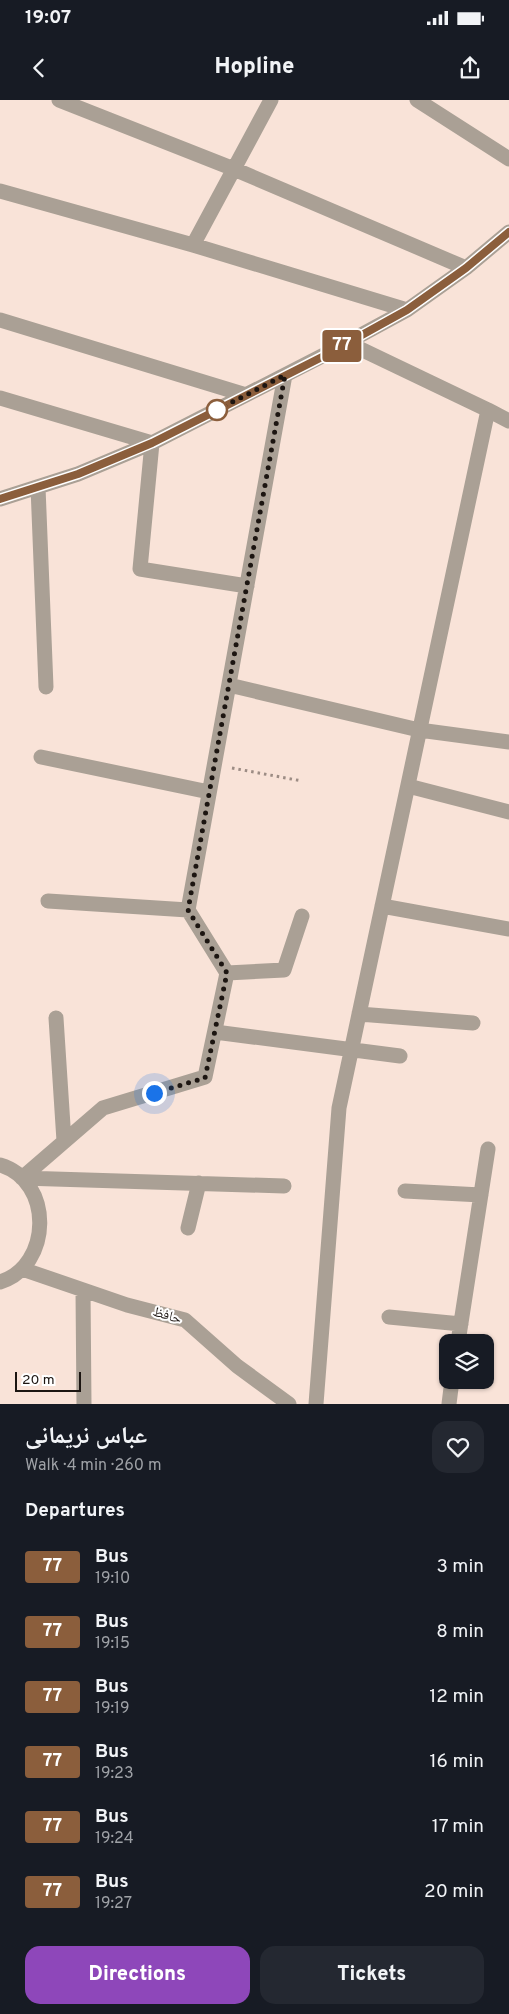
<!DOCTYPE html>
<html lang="en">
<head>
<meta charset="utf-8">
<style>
  :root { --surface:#171b24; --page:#242831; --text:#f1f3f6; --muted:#9ea1a6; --accent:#8e47ba }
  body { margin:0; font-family:Overpass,"Noto Naskh Arabic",sans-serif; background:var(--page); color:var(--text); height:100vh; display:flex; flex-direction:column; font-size:19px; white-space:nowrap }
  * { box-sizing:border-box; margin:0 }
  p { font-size:16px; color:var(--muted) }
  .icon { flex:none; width:28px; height:28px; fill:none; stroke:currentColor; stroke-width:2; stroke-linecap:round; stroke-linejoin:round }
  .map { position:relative; height:1304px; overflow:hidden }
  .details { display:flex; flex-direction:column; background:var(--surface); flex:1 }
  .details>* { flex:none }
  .badge { padding:0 10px; border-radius:4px; font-size:18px; line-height:32px }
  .controls { position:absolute; left:439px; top:1234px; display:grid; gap:10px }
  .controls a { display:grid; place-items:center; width:55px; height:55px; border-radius:10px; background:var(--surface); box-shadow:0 1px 4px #0004; font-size:25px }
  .scale { position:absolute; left:15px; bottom:12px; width:66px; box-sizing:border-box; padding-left:5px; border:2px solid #1c1511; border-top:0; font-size:14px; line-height:18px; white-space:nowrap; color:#1c1511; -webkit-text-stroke:4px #fff; paint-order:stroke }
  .you { position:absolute; width:25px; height:25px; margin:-12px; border:4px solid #fff; border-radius:50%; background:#1a73e8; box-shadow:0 0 0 8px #1a73e833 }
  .map>.badge { position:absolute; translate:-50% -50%; box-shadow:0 0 0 2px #fff }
  h2 { padding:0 25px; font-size:19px; line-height:45px }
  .round { display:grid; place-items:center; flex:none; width:52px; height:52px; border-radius:15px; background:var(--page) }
  .summary { display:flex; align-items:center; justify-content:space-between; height:85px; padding:0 25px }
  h1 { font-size:24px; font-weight:800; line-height:38px }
  .cta { display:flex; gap:10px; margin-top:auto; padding:10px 25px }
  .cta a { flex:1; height:58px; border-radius:15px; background:var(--accent); color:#fff; font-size:20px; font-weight:800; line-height:58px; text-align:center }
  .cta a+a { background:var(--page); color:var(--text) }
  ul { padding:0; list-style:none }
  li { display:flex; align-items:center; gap:15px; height:65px; padding:0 25px }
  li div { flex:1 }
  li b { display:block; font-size:19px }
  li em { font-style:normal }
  li .badge { min-width:55px; font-weight:700; text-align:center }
  .status { display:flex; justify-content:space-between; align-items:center; height:35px; padding:0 25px; background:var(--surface); direction:ltr }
  .status svg { height:14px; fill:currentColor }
  header { display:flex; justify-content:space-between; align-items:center; height:65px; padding:0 25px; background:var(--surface); font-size:22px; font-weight:800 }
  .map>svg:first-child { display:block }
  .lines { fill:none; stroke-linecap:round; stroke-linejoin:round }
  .path { stroke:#9c8c84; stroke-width:3; stroke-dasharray:2.5 4; stroke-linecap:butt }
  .minor { stroke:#aaa095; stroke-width:15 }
  .line-casing { stroke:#fff; stroke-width:11 }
  .line { stroke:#8b5e3c; stroke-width:8 }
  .walk { stroke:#1c1511; stroke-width:5; stroke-dasharray:0 9 }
  .stop-dot { fill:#fff; stroke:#8b5e3c; stroke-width:2.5 }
  .labels { text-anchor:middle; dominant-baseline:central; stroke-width:4; stroke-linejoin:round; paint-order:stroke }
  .street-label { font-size:14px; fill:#1c1511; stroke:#fff }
</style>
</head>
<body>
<div class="status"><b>19:07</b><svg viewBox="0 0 49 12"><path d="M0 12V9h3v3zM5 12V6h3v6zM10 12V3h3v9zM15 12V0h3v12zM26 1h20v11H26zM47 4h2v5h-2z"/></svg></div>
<header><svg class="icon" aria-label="back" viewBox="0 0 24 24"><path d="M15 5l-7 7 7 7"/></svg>Hopline<svg class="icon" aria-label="share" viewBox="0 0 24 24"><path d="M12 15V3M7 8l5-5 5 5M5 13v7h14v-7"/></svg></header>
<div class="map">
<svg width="509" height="1304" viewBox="0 0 509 1304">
  <rect width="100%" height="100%" fill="#f9e3d8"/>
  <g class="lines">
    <path class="path" d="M 232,668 L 302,681"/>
    <path class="minor" d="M 59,0 L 234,69 L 466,168
      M 417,0 L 509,59
      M 0,91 L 193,145 L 407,210
      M 193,145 L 271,0
      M 0,220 L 246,295
      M 0,298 L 152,343 L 140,469 L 247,486
      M 488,310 L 509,321
      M 38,387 L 46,587
      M 0,399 L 78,374 L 152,343 L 324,255 L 407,210 L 466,168 L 509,132
      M 229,585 L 419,630 L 509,642
      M 41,657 L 209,692
      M 408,686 L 509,712
      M 48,801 L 188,810
      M 382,806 L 509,829
      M 227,873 L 284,870 L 302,816
      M 359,914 L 473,923
      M 56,918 L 64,1041
      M 215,932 L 400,956
      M 0,1065 C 54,1081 52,1166 0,1182
      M 22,1078 L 103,1008 L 205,977 L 227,873 L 188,810 L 285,275
      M 22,1078 L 284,1086
      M 405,1091 L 481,1095
      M 188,1128 L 199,1083
      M 22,1169 L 127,1205 L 185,1220 L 237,1266 L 289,1304
      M 83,1191 L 84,1304
      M 389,1217 L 461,1224
      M 458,1242 L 488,1049
      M 316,1304 L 339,1008 L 488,310 L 348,243
      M 449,1304 L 452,1280"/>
  </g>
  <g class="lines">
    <g class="line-casing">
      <path id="line" d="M 0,399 L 78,374 L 152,343 L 324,256 L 407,210 L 466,168 L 509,132"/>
    </g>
    <use href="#line" class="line"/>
    <path class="walk" d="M 154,993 L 205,978 L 227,873 L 188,810 L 285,275 L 215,311 L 217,310"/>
  </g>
  <circle class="stop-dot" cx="217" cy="310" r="10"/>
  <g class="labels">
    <g class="street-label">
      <text transform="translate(167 1216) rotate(16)">حافظ</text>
    </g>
  </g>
</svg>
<div class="controls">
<a><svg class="icon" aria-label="layers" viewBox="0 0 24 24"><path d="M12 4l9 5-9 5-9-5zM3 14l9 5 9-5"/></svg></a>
</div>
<div class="scale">20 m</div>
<div class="you" style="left:154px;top:993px"></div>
<b class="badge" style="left:342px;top:246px;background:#8b5e3c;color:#fff">77</b>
</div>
<section class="details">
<div class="summary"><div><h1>عباس نریمانی</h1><p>Walk · 4 min · 260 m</p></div><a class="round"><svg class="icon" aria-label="heart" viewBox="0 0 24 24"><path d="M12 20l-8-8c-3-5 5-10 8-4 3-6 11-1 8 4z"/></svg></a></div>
<h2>Departures</h2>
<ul>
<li><span class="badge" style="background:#8b5e3c;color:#fff">77</span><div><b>Bus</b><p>19:10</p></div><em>3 min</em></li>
<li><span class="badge" style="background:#8b5e3c;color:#fff">77</span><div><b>Bus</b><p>19:15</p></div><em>8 min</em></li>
<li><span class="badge" style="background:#8b5e3c;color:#fff">77</span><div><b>Bus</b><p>19:19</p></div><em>12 min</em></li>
<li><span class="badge" style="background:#8b5e3c;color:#fff">77</span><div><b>Bus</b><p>19:23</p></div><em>16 min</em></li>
<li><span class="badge" style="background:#8b5e3c;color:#fff">77</span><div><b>Bus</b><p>19:24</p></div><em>17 min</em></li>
<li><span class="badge" style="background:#8b5e3c;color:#fff">77</span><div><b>Bus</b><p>19:27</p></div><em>20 min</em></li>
</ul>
<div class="cta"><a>Directions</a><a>Tickets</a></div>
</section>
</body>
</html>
